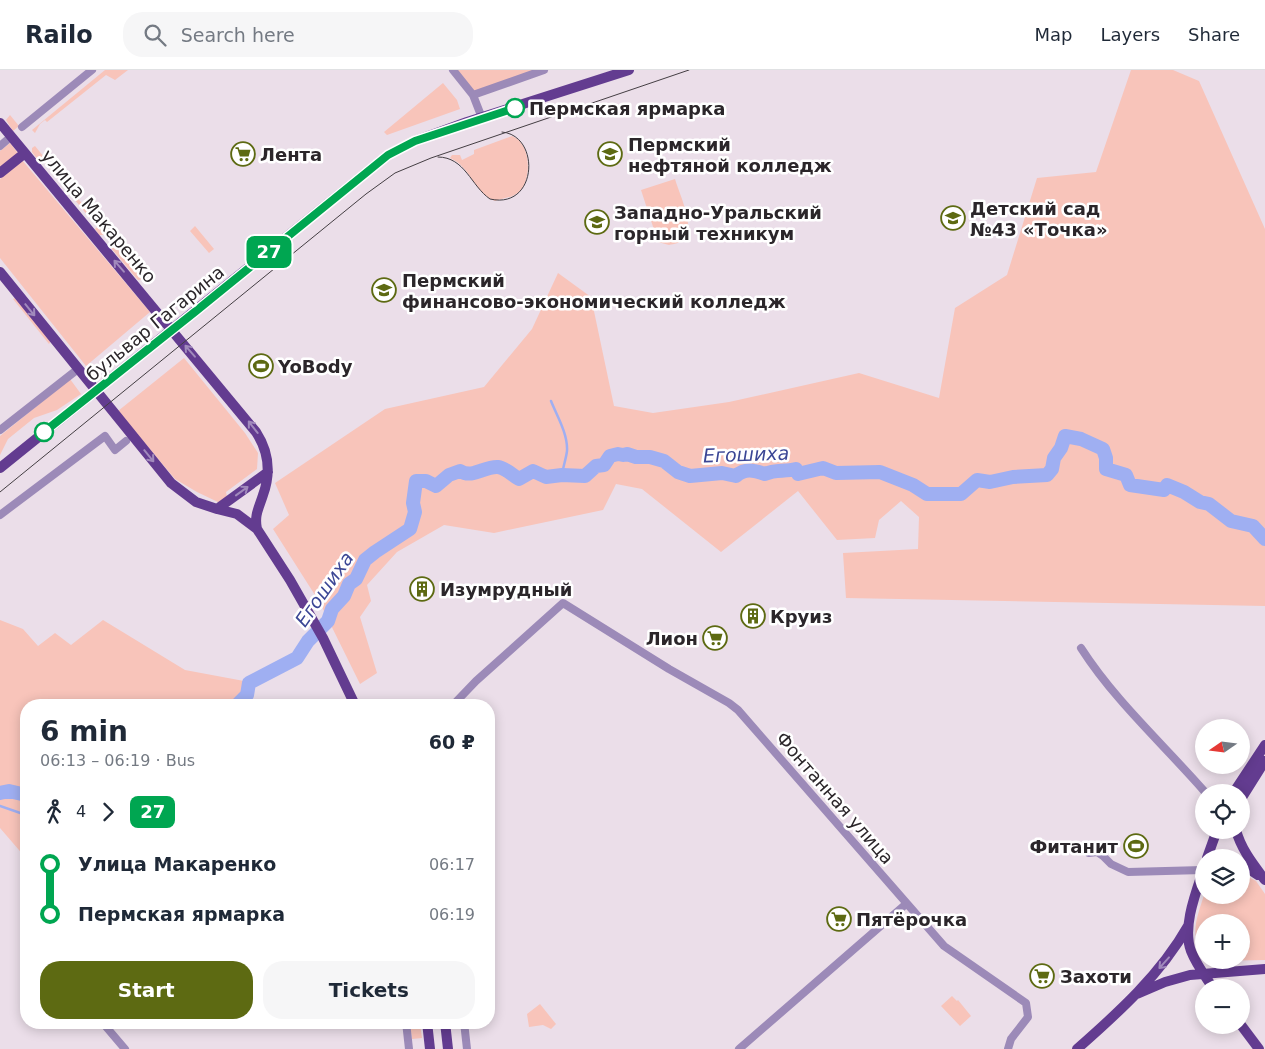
<!DOCTYPE html>
<html lang="en">
<head>
<meta charset="utf-8">
<style>
  :root { --surface:#fff; --page:#f6f6f7; --text:#1f2937; --muted:#747a83; --line:#e0e1e3; --accent:#5d6a12 }
  body { margin:0; font-family:"DejaVu Sans",sans-serif; background:var(--page); color:var(--text); height:100vh; display:flex; flex-direction:column; font-size:19px; white-space:nowrap }
  * { box-sizing:border-box; margin:0 }
  p { font-size:16px; color:var(--muted) }
  .icon { flex:none; width:28px; height:28px; fill:none; stroke:currentColor; stroke-width:2; stroke-linecap:round; stroke-linejoin:round }
  .map { position:relative; flex:1; overflow:hidden }
  .side { position:absolute; left:20px; top:629px; width:475px; height:330px; display:flex; flex-direction:column; background:var(--surface); border-radius:20px; box-shadow:0 2px 12px #0003 }
  .side>* { flex:none }
  .badge { padding:0 10px; border-radius:8px; font-size:18px; line-height:32px }
  .needle { width:32px; rotate:256deg }
  .fabs { position:absolute; left:1195px; top:649px; display:grid; gap:10px }
  .fabs a { display:grid; place-items:center; width:55px; height:55px; border-radius:50%; background:var(--surface); box-shadow:0 2px 12px #0003; font-size:25px }
  .map>.badge { position:absolute; translate:-50% -50%; box-shadow:0 0 0 2px #fff }
  .legs { display:flex; align-items:center; gap:8px; height:55px; padding:0 20px; font-size:16px }
  .legs p { margin-inline-start:auto }
  .overview { display:flex; align-items:center; justify-content:space-between; height:85px; padding:0 20px }
  h1 { font-size:28px; font-weight:700; line-height:38px }
  .button { display:flex; gap:10px; margin-top:auto; padding:10px 20px }
  .button a { flex:1; height:58px; border-radius:20px; background:var(--accent); color:#fff; font-size:20px; font-weight:700; line-height:58px; text-align:center }
  .button a+a { background:var(--page); color:var(--text) }
  ul { padding:0 20px; list-style:none }
  li { display:flex; align-items:center; gap:18px; height:50px; font-size:19px }
  li i { display:grid; place-items:center; width:8px; height:100%; margin:0 6px; background:currentColor }
  li i::after { content:''; width:12px; height:12px; margin:-6px; border:4px solid; border-radius:50%; background:var(--surface) }
  li p { margin-inline-start:auto }
  li:first-child i { background:linear-gradient(#0000 50%,currentColor 0) }
  li:last-child i { background:linear-gradient(currentColor 50%,#0000 0) }
  header { display:flex; align-items:center; gap:30px; box-sizing:border-box; height:70px; padding:0 25px; background:var(--surface); border-bottom:1px solid var(--line) }
  header strong { font-size:24px }
  nav { display:flex; gap:28px; margin-inline-start:auto; font-size:18px }
  .search { width:350px; height:45px; background:var(--page); display:flex; align-items:center; gap:12px; box-sizing:border-box; padding:0 18px; border-radius:20px; color:var(--muted); font-size:19px }
  .map>svg:first-child { display:block }
  .green { fill:#f8c4ba }
  .lines { fill:none; stroke-linecap:round; stroke-linejoin:round }
  .stream { stroke:#9faff2; stroke-width:2.5 }
  .river { stroke:#9faff2; stroke-width:14 }
  .minor { stroke:#9c8ab8; stroke-width:8 }
  .major { stroke:#633c90; stroke-width:10 }
  .tram { stroke:#443e43; stroke-width:1 }
  .oneway { stroke:#a18abc }
  .line-1-casing { stroke:#fff; stroke-width:11 }
  .line-1 { stroke:#00a651; stroke-width:8 }
  .stop-1-dot { fill:#fff; stroke:#00a651; stroke-width:2.5 }
  .labels { text-anchor:middle; dominant-baseline:central; stroke-width:5; stroke-linejoin:round; paint-order:stroke }
  .stop-label { font-size:18px; font-weight:bold; fill:#2b262a; stroke:#fff; text-anchor:start }
  .poi-label { font-size:18px; font-weight:bold; fill:#2b262a; stroke:#fff; text-anchor:start }
  .street-label { font-size:18px; fill:#2b262a; stroke:#fff }
  .water-label { font-size:19px; font-style:italic; fill:#3b4695; stroke:#fff }
</style>
</head>
<body>
<header>
<strong>Railo</strong>
<div class="search"><svg class="icon" aria-label="search" viewBox="0 0 24 24"><circle cx="10" cy="10" r="6"/><path d="M15 15l6 6"/></svg>Search here</div>
<nav><a>Map</a><a>Layers</a><a>Share</a></nav>
</header>
<div class="map">
<svg width="1265" height="979" viewBox="0 0 1265 979">
  <rect width="100%" height="100%" fill="#ebdee9"/>
  <path class="green" d="M 105,0 L 128,0 L 115,10 L 106,5 L 47,52 L 45,50 L 40,54 L 35,63 L 32,60 Z
    M 453,0 L 544,0 L 473,25 Z
    M 1131,0 L 1173,0 L 1199,11 L 1265,159 L 1265,536 L 846,528 L 843,483 L 918,479 L 919,447 L 901,431 L 879,450 L 875,468 L 837,470 L 798,421 L 721,482 L 642,419 L 616,414 L 603,440 L 494,463 L 444,455 L 397,482 L 367,515 L 371,531 L 360,547 L 377,603 L 360,614 L 320,533 L 273,459 L 289,445 L 275,413 L 385,339 L 484,317 L 532,259 L 558,203 L 591,227 L 614,336 L 653,343 L 729,332 L 859,303 L 939,328 L 955,238 L 1007,205 L 1037,108 L 1096,102 Z
    M 443,13 L 457,30 L 460,39 L 387,65 L 384,62 Z
    M 10,45 L 19,56 L 13,61 L 6,50 Z
    M 512,66 C 531,73 532,108 520,121 C 513,128 503,128 495,131 C 474,123 471,97 450,88 L 452,85 L 460,85 L 462,90 L 474,84 L 474,80 Z
    M 10,73 L 18,83 L 0,98 L 0,81 Z
    M 35,76 L 107,164 L 106,165 L 99,165 L 95,159 L 97,157 L 44,92 L 41,94 L 32,82 L 32,78 Z
    M 22,90 L 150,242 L 86,296 L 0,188 L 0,109 Z
    M 675,109 C 679,123 696,158 684,169 C 680,173 674,174 669,175 L 658,172 L 641,120 Z
    M 195,156 L 214,179 L 209,183 L 190,161 Z
    M 112,170 L 144,209 L 138,210 L 136,208 L 111,178 Z
    M 15,228 L 51,271 L 49,274 L 13,229 Z
    M 184,288 L 245,363 L 258,383 L 257,399 L 226,422 L 227,427 L 220,433 L 197,422 L 175,409 L 118,341 Z
    M 70,309 L 81,324 L 57,340 L 34,348 L 8,369 L 0,385 L 0,366 Z
    M 0,550 L 23,559 L 38,576 L 55,563 L 71,575 L 103,550 L 185,600 L 244,611 L 246,635 L 26,635 L 26,804 L 22,800 L 25,787 L 0,758 Z
    M 1241,803 L 1256,811 L 1265,824 L 1265,890 L 1215,891 L 1213,890 L 1241,890 L 1241,852 L 1204,852 L 1204,884 C 1188,866 1198,845 1204,825 L 1241,825 Z
    M 952,926 L 957,931 L 958,930 L 971,946 L 960,956 L 941,936 Z
    M 540,934 L 556,954 L 551,959 L 543,955 L 529,957 L 527,944 Z
    M 410,953 L 420,953 L 422,968 L 412,969 Z"/>
  <g class="lines">
    <path class="stream" d="M 551,331 C 557,346 568,364 567,381 C 566,389 563,397 562,405
      M 0,736 L 26,745"/>
    <path class="river" d="M 237,635 L 247,625 L 249,613 L 297,588 L 308,571 L 328,551 L 332,539 L 344,526 L 349,514 L 356,509 L 365,490 L 375,482 L 410,459 L 415,442 L 413,433 L 416,411 L 426,411 L 436,416 L 449,405 L 460,401 C 473,409 484,396 498,397 C 506,398 512,405 519,409 L 533,401 L 546,407 L 562,405 L 585,406 L 596,396 L 604,395 L 610,386 L 618,384 L 623,385 L 627,384 L 636,387 L 650,387 L 664,391 L 678,402 L 690,406 L 722,403 L 736,406 C 745,398 753,400 765,404 C 775,399 784,402 796,399 L 798,404 L 823,398 L 836,403 L 880,402 L 913,415 L 927,424 L 961,424 L 977,410 L 990,412 L 1013,407 L 1047,405 L 1052,399 L 1054,388 L 1061,378 L 1065,366 L 1081,369 L 1103,379 L 1106,388 L 1106,399 L 1126,405 L 1130,415 L 1164,420 L 1167,415 L 1184,422 L 1200,432 L 1209,434 L 1231,451 L 1253,456 L 1265,469
      M 0,723 L 9,721 L 26,725"/>
    <path class="minor" d="M 453,0 L 473,25 L 482,48
      M 473,25 L 544,0
      M 22,57 L 92,0
      M 0,76 L 7,70
      M 0,360 L 78,299
      M 0,445 L 105,366 L 115,380 L 126,371
      M 1081,578 C 1115,631 1164,675 1205,722
      M 453,635 L 476,611 L 563,533 L 669,599 L 729,633 L 738,640 L 944,876 L 1026,933 L 1028,947 L 1011,969 L 1008,979
      M 1089,783 L 1097,782 L 1103,786 L 1111,794 L 1128,802 L 1203,800
      M 102,952 L 125,979
      M 406,952 L 409,979
      M 464,952 L 467,979
      M 739,979 L 906,834"/>
    <path class="major" d="M 0,53 L 256,362 C 269,382 271,403 263,425 C 259,438 254,445 257,459
      M 0,103 L 25,83
      M 0,202 L 171,413 L 196,432 L 217,439 L 237,444 L 257,459 L 290,510 L 323,568 L 355,635
      M 0,398 L 388,85 L 415,71 L 467,52 L 629,0
      M 217,439 L 268,402
      M 1234,722 L 1265,675
      M 1241,729 L 1265,691
      M 1236,760 C 1241,779 1253,794 1265,810
      M 1207,788 L 1217,760
      M 1204,798 C 1196,822 1182,857 1191,881 C 1196,894 1205,906 1213,918
      M 1241,798 L 1249,799 L 1258,805
      M 1137,924 L 1165,912 L 1190,905 L 1265,899
      M 427,952 L 430,979
      M 445,952 L 448,979
      M 1241,955 L 1259,979
      M 1077,979 C 1118,943 1161,904 1188,856"/>
    <path class="tram" d="M 438,87 C 465,87 471,116 490,129 C 538,140 541,65 502,62
      M 0,422 L 366,124 L 395,103 L 431,88 L 689,0"/>
  </g>
  <defs><path id="oneway-shaft" d="M-6 0H5M1.5-3L5.5 0L1.5 3" fill="none" stroke-width="1.6" stroke-linecap="round" stroke-linejoin="round" transform="scale(1.25)"/></defs>
  <g class="oneway">
    <use href="#oneway-shaft" transform="translate(119 196) rotate(-131)"/>
    <use href="#oneway-shaft" transform="translate(30 240) rotate(51)"/>
    <use href="#oneway-shaft" transform="translate(190 281) rotate(-131)"/>
    <use href="#oneway-shaft" transform="translate(253 357) rotate(-128)"/>
    <use href="#oneway-shaft" transform="translate(149 386) rotate(51)"/>
    <use href="#oneway-shaft" transform="translate(242 421) rotate(-36)"/>
    <use href="#oneway-shaft" transform="translate(1164 893) rotate(132)"/>
  </g>
  <g class="lines">
    <g class="line-1-casing">
      <path id="line-1" d="M 44,362 L 196,241 L 388,85 L 415,71 L 515,38"/>
    </g>
    <use href="#line-1" class="line-1"/>
  </g>
  <defs>
    <g id="supermarket-ring" transform="scale(1.25)"><circle r="9.5" fill="#fff" stroke="#5d6a12" stroke-width="1.5"/><path d="M-6-5.5h2.5l.6 2H6L4.5 2H-2.5L-4.4-4H-6ZM-1.5 3.2a1.3 1.3 0 1 0 .1 0ZM3 3.2a1.3 1.3 0 1 0 .1 0Z" fill="#5d6a12"/></g>
    <g id="university-ring" transform="scale(1.25)"><circle r="9.5" fill="#fff" stroke="#5d6a12" stroke-width="1.5"/><path d="M0-5L7-2L0 1L-7-2ZM-4 1L0 2.5L4 1V4Q0 6-4 4Z" fill="#5d6a12"/></g>
    <g id="school-ring" transform="scale(1.25)"><circle r="9.5" fill="#fff" stroke="#5d6a12" stroke-width="1.5"/><path d="M0-5L7-2L0 1L-7-2ZM-4 1L0 2.5L4 1V4Q0 6-4 4Z" fill="#5d6a12"/></g>
    <g id="stadium-ring" transform="scale(1.25)"><circle r="9.5" fill="#fff" stroke="#5d6a12" stroke-width="1.5"/><path d="M0-5a6.5 5 0 1 0 0 10a6.5 5 0 1 0 0-10ZM-3.5-1.8h7v3.6h-7Z" fill="#5d6a12"/></g>
    <g id="building-ring" transform="scale(1.25)"><circle r="9.5" fill="#fff" stroke="#5d6a12" stroke-width="1.5"/><path d="M-4-6H4V6H1V3H-1V6H-4ZM-2.5-4.3h1.7v1.8h-1.7ZM.8-4.3h1.7v1.8H.8ZM-2.5-1h1.7V.8h-1.7ZM.8-1h1.7V.8H.8Z" fill="#5d6a12"/></g>
  </defs>
  <g fill-rule="evenodd">
    <use href="#supermarket-ring" x="243" y="84"/>
    <use href="#university-ring" x="610" y="84"/>
    <use href="#school-ring" x="953" y="148"/>
    <use href="#university-ring" x="597" y="152"/>
    <use href="#university-ring" x="384" y="220"/>
    <use href="#stadium-ring" x="261" y="296"/>
    <use href="#building-ring" x="422" y="519"/>
    <use href="#building-ring" x="753" y="546"/>
    <use href="#supermarket-ring" x="715" y="568"/>
    <use href="#stadium-ring" x="1136" y="776"/>
    <use href="#supermarket-ring" x="839" y="849"/>
    <use href="#supermarket-ring" x="1042" y="906"/>
  </g>
  <g class="stop-1-dot">
    <circle cx="515" cy="38" r="9"/>
    <circle cx="44" cy="362" r="9"/>
  </g>
  <g class="labels">
    <g class="stop-label">
      <text x="529" y="38">Пермская ярмарка</text>
    </g>
    <g class="poi-label">
      <text x="628" y="74">Пермский<tspan x="628" dy="21">нефтяной колледж</tspan></text>
      <text x="260" y="84">Лента</text>
      <text x="970" y="138">Детский сад<tspan x="970" dy="21">№43 «Точка»</tspan></text>
      <text x="614" y="142">Западно-Уральский<tspan x="614" dy="21">горный техникум</tspan></text>
      <text x="402" y="210">Пермский<tspan x="402" dy="21">финансово-экономический колледж</tspan></text>
      <text x="278" y="296">YoBody</text>
      <text x="440" y="519">Изумрудный</text>
      <text x="770" y="546">Круиз</text>
      <text x="698" y="568" text-anchor="end">Лион</text>
      <text x="1118" y="776" text-anchor="end">Фитанит</text>
      <text x="856" y="849">Пятёрочка</text>
      <text x="1060" y="906">Захоти</text>
    </g>
    <g class="street-label">
      <text transform="translate(99 146) rotate(50)">улица Макаренко</text>
      <text transform="translate(155 253) rotate(-39)">бульвар Гагарина</text>
      <text transform="translate(835 728) rotate(49)">Фонтанная улица</text>
    </g>
    <g class="water-label">
      <text transform="translate(746 384) rotate(-2)">Егошиха</text>
      <text transform="translate(324 519) rotate(-55)">Егошиха</text>
    </g>
  </g>
</svg>
<div class="fabs">
<a><svg class="needle" viewBox="-14 -14 28 28"><path d="M0-13l5 13h-10z" fill="#e53935"/><path d="M0 13l5-13h-10z" fill="#747a83"/></svg></a>
<a><svg class="icon" aria-label="locate" viewBox="0 0 24 24"><circle cx="12" cy="12" r="6"/><path d="M12 2v4M12 18v4M2 12h4M18 12h4"/></svg></a>
<a><svg class="icon" aria-label="layers" viewBox="0 0 24 24"><path d="M12 4l9 5-9 5-9-5zM3 14l9 5 9-5"/></svg></a>
<a>+</a>
<a>−</a>
</div>
<b class="badge" style="left:269px;top:182px;background:#00a651;color:#fff">27</b>
<section class="side">
<div class="overview"><div><h1>6 min</h1><p>06:13 – 06:19 · Bus</p></div><b>60 ₽</b></div>
<div class="legs"><svg class="icon" aria-label="walk" viewBox="0 0 24 24"><circle cx="13" cy="4" r="2"/><path d="M13 8l-2 6 4 7M11 14l-3 7M7 12l3-4h3l4 4"/></svg>4<svg class="icon" aria-label="forward" viewBox="0 0 24 24"><path d="M9 5l7 7-7 7"/></svg><b class="badge" style="background:#00a651;color:#fff">27</b></div>
<ul>
<li><i style="color:#00a651"></i><b>Улица Макаренко</b><p>06:17</p></li>
<li><i style="color:#00a651"></i><b>Пермская ярмарка</b><p>06:19</p></li>
</ul>
<div class="button"><a>Start</a><a>Tickets</a></div>
</section>
</div>
</body>
</html>
